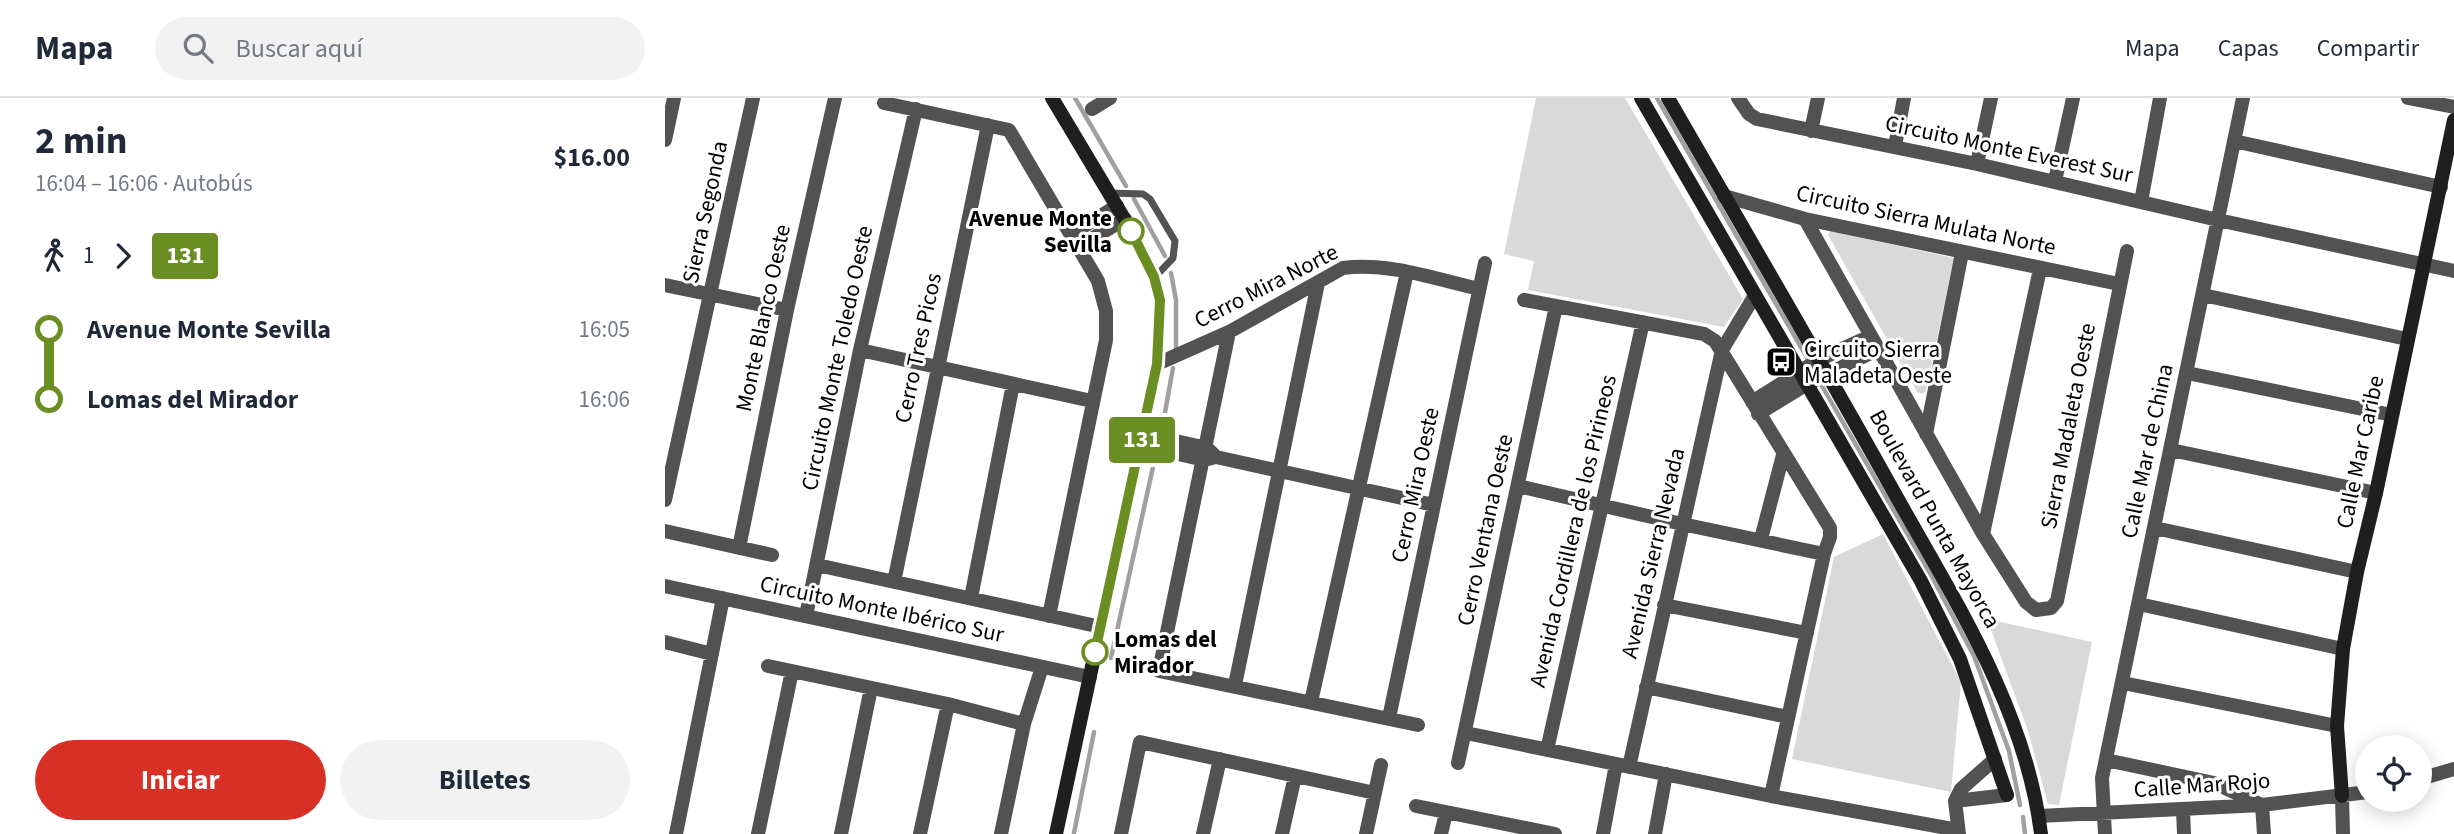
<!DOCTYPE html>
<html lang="es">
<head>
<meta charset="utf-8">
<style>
  :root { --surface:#fff; --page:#f2f2f3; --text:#1f2937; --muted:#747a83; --line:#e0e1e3; --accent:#d93025 }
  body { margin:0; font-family:"Source Sans 3",sans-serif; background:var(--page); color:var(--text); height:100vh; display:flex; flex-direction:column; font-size:26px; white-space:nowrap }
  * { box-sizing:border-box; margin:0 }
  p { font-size:23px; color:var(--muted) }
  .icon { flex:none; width:38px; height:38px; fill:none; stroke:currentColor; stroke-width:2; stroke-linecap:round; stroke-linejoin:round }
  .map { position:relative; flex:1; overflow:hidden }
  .details { display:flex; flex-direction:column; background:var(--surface); width:665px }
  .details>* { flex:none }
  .badge { padding:0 14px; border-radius:5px; font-size:24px; line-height:46px }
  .tools { position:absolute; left:1690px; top:637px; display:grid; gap:14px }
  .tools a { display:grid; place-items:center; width:77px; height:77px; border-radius:50%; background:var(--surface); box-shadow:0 4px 18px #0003; font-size:35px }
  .map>.badge { position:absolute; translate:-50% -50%; box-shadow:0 0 0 4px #fff }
  .legs { display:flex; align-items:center; gap:10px; height:77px; padding:0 35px; font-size:23px }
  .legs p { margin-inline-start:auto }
  .summary { display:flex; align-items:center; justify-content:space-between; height:119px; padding:0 35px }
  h1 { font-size:38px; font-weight:700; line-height:52px }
  .primary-button { display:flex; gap:14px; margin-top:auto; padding:14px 35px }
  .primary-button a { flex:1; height:80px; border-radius:42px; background:var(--accent); color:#fff; font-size:28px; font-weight:700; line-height:80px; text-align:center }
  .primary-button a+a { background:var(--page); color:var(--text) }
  ul { padding:0 35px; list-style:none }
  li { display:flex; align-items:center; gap:24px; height:70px; font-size:26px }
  li i { display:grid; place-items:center; width:10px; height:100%; margin:0 9px; background:currentColor }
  li i::after { content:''; width:18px; height:18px; margin:-9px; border:5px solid; border-radius:50%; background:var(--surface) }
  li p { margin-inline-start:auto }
  li:first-child i { background:linear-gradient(#0000 50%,currentColor 0) }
  li:last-child i { background:linear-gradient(currentColor 50%,#0000 0) }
  header { display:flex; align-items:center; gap:42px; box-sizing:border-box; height:98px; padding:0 35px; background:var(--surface); border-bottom:2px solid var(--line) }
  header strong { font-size:33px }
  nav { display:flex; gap:38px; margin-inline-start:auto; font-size:24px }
  .search { width:490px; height:63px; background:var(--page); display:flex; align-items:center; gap:18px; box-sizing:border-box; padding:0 24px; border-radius:38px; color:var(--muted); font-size:26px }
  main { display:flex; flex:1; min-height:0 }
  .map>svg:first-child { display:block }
  .green { fill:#d9d9d9 }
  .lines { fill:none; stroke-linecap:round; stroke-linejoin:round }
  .stream { stroke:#a0a0a0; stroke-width:4.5 }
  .lane { stroke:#525252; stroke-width:7 }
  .street { stroke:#525252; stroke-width:14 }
  .secondary { stroke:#1f1f1f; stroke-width:14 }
  .line-1-casing { stroke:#fff; stroke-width:16 }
  .line-1 { stroke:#6b8e23; stroke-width:10 }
  .stop-1-dot { fill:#fff; stroke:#6b8e23; stroke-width:3.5 }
  .labels { text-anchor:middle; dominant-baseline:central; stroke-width:6; stroke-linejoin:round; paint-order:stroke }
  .street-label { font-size:23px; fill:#000; stroke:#fff }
  .stop-label { font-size:23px; font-weight:bold; fill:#000; stroke:#fff; text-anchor:end }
  .poi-label { font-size:23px; fill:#000; stroke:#fff; text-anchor:start }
</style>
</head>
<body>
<header>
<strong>Mapa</strong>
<div class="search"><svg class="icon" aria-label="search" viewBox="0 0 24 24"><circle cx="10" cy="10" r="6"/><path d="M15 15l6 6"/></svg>Buscar aquí</div>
<nav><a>Mapa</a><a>Capas</a><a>Compartir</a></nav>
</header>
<main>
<section class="details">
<div class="summary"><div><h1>2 min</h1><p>16:04 – 16:06 · Autobús</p></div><b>$16.00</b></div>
<div class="legs"><svg class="icon" aria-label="walk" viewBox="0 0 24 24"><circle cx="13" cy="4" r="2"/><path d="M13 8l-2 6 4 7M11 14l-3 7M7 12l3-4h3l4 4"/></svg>1<svg class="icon" aria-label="forward" viewBox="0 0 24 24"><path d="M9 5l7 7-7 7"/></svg><b class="badge" style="background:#6b8e23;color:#fff">131</b></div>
<ul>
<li><i style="color:#6b8e23"></i><b>Avenue Monte Sevilla</b><p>16:05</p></li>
<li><i style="color:#6b8e23"></i><b>Lomas del Mirador</b><p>16:06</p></li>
</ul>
<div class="primary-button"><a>Iniciar</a><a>Billetes</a></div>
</section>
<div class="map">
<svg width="1789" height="736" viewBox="0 0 1789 736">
  <rect width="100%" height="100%" fill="#fff"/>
  <path class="green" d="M 871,0 L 960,0 L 1078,201 L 1059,229 L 863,192 L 869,163 L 839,156 Z
    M 1165,133 L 1289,160 L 1261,293 L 1258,296 L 1252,294 L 1163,137 Z
    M 1218,436 L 1296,584 L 1286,694 L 1127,661 L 1169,459 Z
    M 1322,521 L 1427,544 L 1394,707 L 1383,706 L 1364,636 Z"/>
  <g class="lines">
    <path class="stream" d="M 410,0 L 461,88
      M 992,0 L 1144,263
      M 469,101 L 500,158
      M 506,175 L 511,202 L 511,251
      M 1157,288 L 1266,477 L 1309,558 L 1344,653 L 1355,707
      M 497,331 L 508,270
      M 446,560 L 490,360
      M 1358,719 L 1360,736
      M 409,735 L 429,634"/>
    <path class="lane" d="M 444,95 L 478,96 L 485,101 L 510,143 L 508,160 L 490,179"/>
    <path class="street" d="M 1073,0 L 1084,16 L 1092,21 L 1312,66 L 1553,122 L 1789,173
      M 1743,0 L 1789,9
      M 219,5 L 344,32 L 433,183 L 441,213 L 441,242 L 384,518
      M 427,11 L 445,0
      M 1146,33 L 1153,0
      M 0,42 L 9,0
      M 1569,43 L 1776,89
      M 1230,48 L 1239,0
      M 1312,66 L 1326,0
      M 1390,83 L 1408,0
      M 1059,98 L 1140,121 L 1454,186
      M 1476,104 L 1495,0
      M 1140,121 L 1318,436 L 1361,504 L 1371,512 L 1386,510 L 1392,503 L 1462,153
      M 406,136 L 452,108
      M 413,149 L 460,121
      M 0,187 L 122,212
      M 1538,197 L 1742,241
      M 859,202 L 1039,236 L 1050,243 L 1165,430 L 1165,439 L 1159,456 L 1106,698
      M 564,234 L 494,573 L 753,627
      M 195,252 L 427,303
      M 492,266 L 564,234 L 678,170 C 723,164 771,181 814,191
      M 1522,275 L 1727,317
      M 1087,304 L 1155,261 L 1206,238
      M 1093,316 L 1142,286 L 1214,251
      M 479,336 L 542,350 L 551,359 L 769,407
      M 1261,336 L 1297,155
      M 475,347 L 539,362 L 547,360
      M 1506,352 L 1711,395
      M 853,388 L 1017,426 L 1159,456
      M 0,402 L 88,0
      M 1490,430 L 1692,474
      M 0,433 L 107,457
      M 1318,436 L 1375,171
      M 1096,441 L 1118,357
      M 74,450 L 122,212 L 170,0
      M 152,467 L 436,529
      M 229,484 L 323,27
      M 0,488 L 425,579
      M 306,500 L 348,286
      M 1474,506 L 1678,551
      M 999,507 L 1142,535
      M 141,518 L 195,252 L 251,11
      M 0,544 L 47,556
      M 103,568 L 283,606 L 359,626
      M 1458,585 L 1672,628
      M 570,587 L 653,185
      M 981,589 L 1123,619
      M 646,604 L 742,174
      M 724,620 L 820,165
      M 801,635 L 1106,698 L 1293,732
      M 882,652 L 978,224
      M 1441,662 L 1549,685 L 1597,707 L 1599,736
      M 793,665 L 891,208
      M 964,669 L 1057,252 L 1090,197
      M 1755,681 L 1789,671
      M 1677,698 L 1678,736
      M 1290,703 L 1342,697
      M 751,708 L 890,736
      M 1518,711 L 1519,736
      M 1374,718 L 1597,707 L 1703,694
      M 11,736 L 58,500
      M 93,736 L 127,573
      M 176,736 L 206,590
      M 255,736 L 283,606
      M 336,736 L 359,626 L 377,569
      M 456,736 L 475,644 L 710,695
      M 538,736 L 555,661
      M 617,736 L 630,678
      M 701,736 L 716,667
      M 776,736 L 781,715
      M 938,736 L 951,666
      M 990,736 L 1001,676
      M 1294,736 L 1290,703 L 1296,691 L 1330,661
      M 1440,736 L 1437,680 L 1578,0"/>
    <path class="secondary" d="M 387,0 L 469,137 L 489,179 L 495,202 L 492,266 L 391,736
      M 976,0 L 1256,483 L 1295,561 L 1342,697
      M 1003,0 C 1079,132 1156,263 1230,396 C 1290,503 1361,612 1376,736
      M 1677,698 L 1672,628 L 1678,551 L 1692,474 L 1711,395 L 1789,22"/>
  </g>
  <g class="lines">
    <g class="line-1-casing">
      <path id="line-1" d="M 430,554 L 492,266 L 495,202 L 489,179 L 466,133"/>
    </g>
    <use href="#line-1" class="line-1"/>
  </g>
  <defs>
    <g id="bus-square" transform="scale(1.575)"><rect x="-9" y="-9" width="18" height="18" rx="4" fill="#000" stroke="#fff"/><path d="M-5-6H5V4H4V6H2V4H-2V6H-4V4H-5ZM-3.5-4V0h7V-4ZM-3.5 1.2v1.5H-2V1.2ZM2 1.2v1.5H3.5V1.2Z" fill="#fff"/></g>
  </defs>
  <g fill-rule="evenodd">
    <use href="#bus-square" x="1116" y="264"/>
  </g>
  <g class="stop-1-dot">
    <circle cx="466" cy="133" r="12"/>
    <circle cx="430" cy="554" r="12"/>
  </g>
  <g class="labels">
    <g class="street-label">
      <text transform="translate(1344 51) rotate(12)">Circuito Monte Everest Sur</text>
      <text transform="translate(40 114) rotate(-78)">Sierra Segonda</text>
      <text transform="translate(1261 122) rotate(12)">Circuito Sierra Mulata Norte</text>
      <text transform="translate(601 188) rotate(-27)">Cerro Mira Norte</text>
      <text transform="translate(98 220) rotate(-78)">Monte Blanco Oeste</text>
      <text transform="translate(253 250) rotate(-78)">Cerro Tres Picos</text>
      <text transform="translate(172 260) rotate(-78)">Circuito Monte Toledo Oeste</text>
      <text transform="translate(1403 328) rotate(-79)">Sierra Madaleta Oeste</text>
      <text transform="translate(1482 353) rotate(-78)">Calle Mar de China</text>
      <text transform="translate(1695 354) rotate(-78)">Calle Mar Caribe</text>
      <text transform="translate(750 387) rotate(-78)">Cerro Mira Oeste</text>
      <text transform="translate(1270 421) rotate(61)">Boulevard Punta Mayorca</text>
      <text transform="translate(820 432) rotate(-78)">Cerro Ventana Oeste</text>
      <text transform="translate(908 433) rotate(-77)">Avenida Cordillera de los Pirineos</text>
      <text transform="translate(988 455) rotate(-77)">Avenida Sierra Nevada</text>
      <text transform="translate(217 511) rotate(12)">Circuito Monte Ibérico Sur</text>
      <text transform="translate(1537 687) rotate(-4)">Calle Mar Rojo</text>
    </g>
    <g class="stop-label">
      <text x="447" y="120">Avenue Monte<tspan x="447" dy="26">Sevilla</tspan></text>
      <text x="449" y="541" text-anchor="start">Lomas del<tspan x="449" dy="26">Mirador</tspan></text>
    </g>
    <g class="poi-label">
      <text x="1139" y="251">Circuito Sierra<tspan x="1139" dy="26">Maladeta Oeste</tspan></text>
    </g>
  </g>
</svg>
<div class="tools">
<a><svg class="icon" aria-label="locate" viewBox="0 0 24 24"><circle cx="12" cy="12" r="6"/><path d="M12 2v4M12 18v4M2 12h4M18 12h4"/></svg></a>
</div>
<b class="badge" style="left:477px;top:342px;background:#6b8e23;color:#fff">131</b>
</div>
</main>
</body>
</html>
